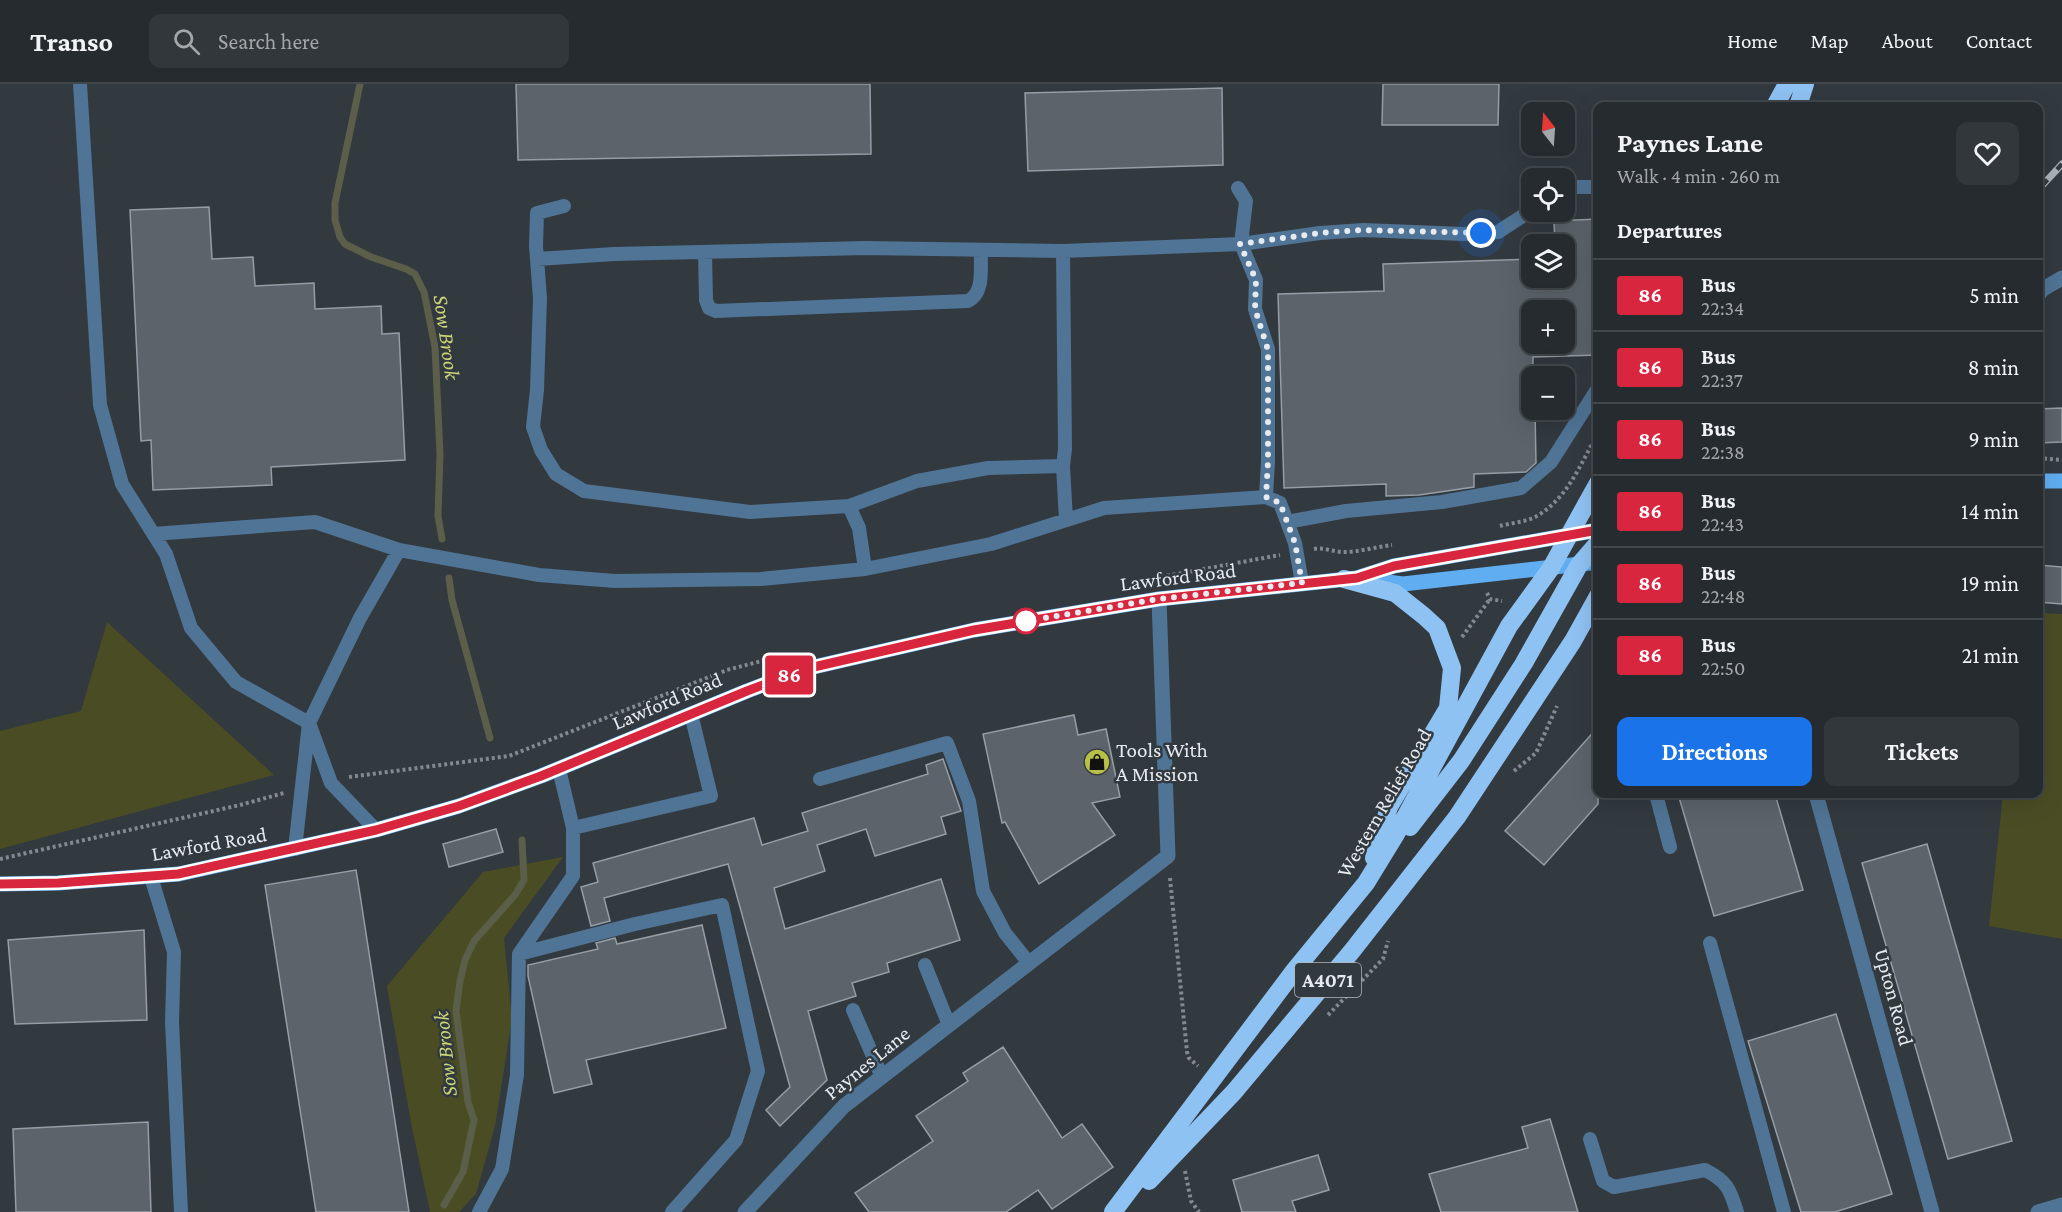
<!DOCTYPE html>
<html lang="en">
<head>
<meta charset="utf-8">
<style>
  :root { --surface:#262b2f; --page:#32373b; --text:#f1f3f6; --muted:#a4a7aa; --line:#42474b; --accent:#1a73e8 }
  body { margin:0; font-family:"Crimson Pro",serif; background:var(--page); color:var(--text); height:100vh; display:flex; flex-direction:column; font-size:22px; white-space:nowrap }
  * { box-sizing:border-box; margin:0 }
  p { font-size:20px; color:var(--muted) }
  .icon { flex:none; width:33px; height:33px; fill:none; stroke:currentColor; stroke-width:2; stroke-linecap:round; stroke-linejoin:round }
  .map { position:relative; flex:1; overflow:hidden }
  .side { position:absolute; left:1593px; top:18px; width:450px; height:696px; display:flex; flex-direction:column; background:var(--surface); border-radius:12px; box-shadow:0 6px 24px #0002,0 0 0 2px var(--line) }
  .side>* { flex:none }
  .badge { padding:0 12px; border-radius:4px; font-size:21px; line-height:39px }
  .needle { width:39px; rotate:343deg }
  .fabs { position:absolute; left:1521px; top:18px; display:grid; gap:12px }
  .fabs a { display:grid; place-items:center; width:54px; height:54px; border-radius:12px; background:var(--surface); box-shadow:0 6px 24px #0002,0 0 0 2px var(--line); font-size:30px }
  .you { position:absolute; width:30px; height:30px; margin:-15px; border:4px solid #fff; border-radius:50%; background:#1a73e8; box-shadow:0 0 0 9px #1a73e833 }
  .map>.badge { position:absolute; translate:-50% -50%; box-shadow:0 0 0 3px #fff }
  h2 { padding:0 24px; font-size:22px; line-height:54px }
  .round { display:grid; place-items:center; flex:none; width:63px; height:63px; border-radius:12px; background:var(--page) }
  .head { display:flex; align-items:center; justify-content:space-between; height:102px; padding:0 24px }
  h1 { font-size:28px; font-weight:700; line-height:45px }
  .primary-button { display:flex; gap:12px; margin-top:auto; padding:12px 24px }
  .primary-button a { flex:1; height:69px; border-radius:12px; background:var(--accent); color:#fff; font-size:24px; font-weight:700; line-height:69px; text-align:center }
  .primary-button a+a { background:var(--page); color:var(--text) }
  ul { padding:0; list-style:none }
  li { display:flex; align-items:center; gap:18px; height:72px; padding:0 24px; border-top:2px solid var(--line) }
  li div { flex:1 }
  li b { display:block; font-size:22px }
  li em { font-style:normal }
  li .badge { min-width:66px; font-weight:700; text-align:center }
  header { display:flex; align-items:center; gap:36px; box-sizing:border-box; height:84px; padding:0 30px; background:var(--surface); border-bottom:2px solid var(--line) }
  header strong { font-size:28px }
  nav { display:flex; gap:33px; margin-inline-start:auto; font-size:21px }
  .search { width:420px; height:54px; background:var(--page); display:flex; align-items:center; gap:15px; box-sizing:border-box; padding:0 21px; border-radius:12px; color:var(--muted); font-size:22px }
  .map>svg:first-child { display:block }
  .green { fill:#4a4d24 }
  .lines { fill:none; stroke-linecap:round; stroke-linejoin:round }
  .stream { stroke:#5b5e48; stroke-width:7 }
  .building { fill:#5c636a; stroke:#959da5; stroke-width:1.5; fill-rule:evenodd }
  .path { stroke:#84898f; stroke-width:4; stroke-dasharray:3 3; stroke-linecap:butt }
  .lane { stroke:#507495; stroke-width:14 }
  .street { stroke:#507495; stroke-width:15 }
  .primary { stroke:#60adf2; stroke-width:15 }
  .highway { stroke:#8ec2f3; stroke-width:18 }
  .rail-casing { stroke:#adb2b7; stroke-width:7 }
  .rail { stroke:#32393f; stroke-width:4.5; stroke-dasharray:14; stroke-linecap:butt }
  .line-casing { stroke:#fff; stroke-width:14 }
  .line { stroke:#d7263d; stroke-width:9 }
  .walk { stroke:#e7ebf0; stroke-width:6; stroke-dasharray:0 10.8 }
  .stop-dot { fill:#fff; stroke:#d7263d; stroke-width:3 }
  .labels { text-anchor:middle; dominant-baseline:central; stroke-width:5; stroke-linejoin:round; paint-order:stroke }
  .shield { fill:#32393f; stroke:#b1b6bb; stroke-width:1.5 }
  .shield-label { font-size:20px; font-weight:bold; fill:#e7ebf0 }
  .street-label { font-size:21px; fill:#e7ebf0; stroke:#32393f }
  .poi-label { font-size:21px; fill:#e7ebf0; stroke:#32393f; text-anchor:start }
  .water-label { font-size:22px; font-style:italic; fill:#ccd576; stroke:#32393f }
</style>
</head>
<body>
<header>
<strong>Transo</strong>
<div class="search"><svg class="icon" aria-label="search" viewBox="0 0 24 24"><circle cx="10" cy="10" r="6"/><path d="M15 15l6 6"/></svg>Search here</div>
<nav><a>Home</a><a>Map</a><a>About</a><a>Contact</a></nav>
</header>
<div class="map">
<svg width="2062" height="1128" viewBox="0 0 2062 1128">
  <rect width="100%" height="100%" fill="#32393f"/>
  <path class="green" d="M 2039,529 L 2062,530 L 2062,855 L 1989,842 L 2003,710 L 2038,710 Z
    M 107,538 L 274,691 L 0,765 L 0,647 L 81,627 Z
    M 563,773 L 504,854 L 512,935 L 495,1042 L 476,1110 L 459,1128 L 430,1128 L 411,1039 L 387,902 L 483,788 Z"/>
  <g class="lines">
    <path class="stream" d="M 360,0 L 335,119 L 335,136 L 340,153 L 345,160 L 371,173 L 406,185 L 415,190 L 424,208 L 435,263 L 440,370 L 438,432 L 442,455
      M 449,494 L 452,516 L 490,654
      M 444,1121 L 463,1088 L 474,1036 L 468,1018 L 456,927 L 460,897 L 465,876 L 474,857 L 515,811 L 524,796 L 522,756"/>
  </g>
  <path class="building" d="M 516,0 L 870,0 L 871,70 L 518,76 Z
    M 1383,0 L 1499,0 L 1498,41 L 1382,41 Z
    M 1222,4 L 1223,81 L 1028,87 L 1025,9 Z
    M 209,123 L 212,175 L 253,173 L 255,202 L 314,199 L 315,225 L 381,222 L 382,250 L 399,249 L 405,376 L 271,383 L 272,401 L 153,406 L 151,356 L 141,357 L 130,126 Z
    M 1598,135 L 1598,271 L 1533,273 L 1532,326 L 1535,326 L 1536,379 L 1526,388 L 1474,390 L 1474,403 L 1419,411 L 1386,412 L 1386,400 L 1284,404 L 1278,210 L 1384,207 L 1383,180 L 1532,175 L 1532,194 L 1564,194 L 1564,160 L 1555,160 L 1554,137 ZM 1532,226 L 1564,226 L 1564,260 L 1532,260 Z
    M 2062,324 L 2062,358 L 2038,359 L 2038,325 Z
    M 2038,481 L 2062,483 L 2062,520 L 2038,518 Z
    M 1074,631 L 1078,651 L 1106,645 L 1120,713 L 1092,719 L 1115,751 L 1039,800 L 1005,738 L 1002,739 L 983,650 Z
    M 1598,643 L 1598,720 L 1544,781 L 1505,747 Z
    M 943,675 L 961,727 L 941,733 L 946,750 L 875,772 L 866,745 L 817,761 L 825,787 L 774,804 L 785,845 L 941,795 L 960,856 L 887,879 L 889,888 L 852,899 L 856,912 L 808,927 L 827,996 L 780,1042 L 766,1026 L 790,1003 L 728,780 L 604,814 L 610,837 L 591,842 L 581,803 L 598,798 L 593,779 L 754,734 L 762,761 L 808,747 L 802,729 L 928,690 L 926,681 Z
    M 1678,710 L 1775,710 L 1803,806 L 1714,832 Z
    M 496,745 L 503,768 L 449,783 L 443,760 Z
    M 1927,760 L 2012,1057 L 1948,1075 L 1862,779 Z
    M 356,786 L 359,804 L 409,1128 L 316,1128 L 265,801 Z
    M 702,841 L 726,944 L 586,976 L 592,1000 L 554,1009 L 528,892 L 528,881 L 598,865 L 596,859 L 615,854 L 617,860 Z
    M 144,846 L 147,936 L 15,940 L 8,856 Z
    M 1836,930 L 1892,1110 L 1835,1128 L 1801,1128 L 1748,957 Z
    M 1003,963 L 1062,1054 L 1082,1040 L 1113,1083 L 1052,1125 L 1038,1106 L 1006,1128 L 869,1128 L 855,1109 L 933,1057 L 916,1032 L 968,997 L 963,989 Z
    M 1550,1035 L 1578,1128 L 1441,1128 L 1429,1090 L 1528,1064 L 1522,1043 Z
    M 148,1038 L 151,1128 L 16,1128 L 13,1045 Z
    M 1318,1071 L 1329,1106 L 1292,1117 L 1296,1128 L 1242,1128 L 1233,1096 Z"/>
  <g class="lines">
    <path class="path" d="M 2038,374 L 2062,376
      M 1500,442 C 1511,439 1526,438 1537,432 C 1568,414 1581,379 1598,349
      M 1314,465 C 1324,463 1333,468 1343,468 C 1359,468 1376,463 1392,461
      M 1155,494 L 1280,471
      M 1487,509 L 1490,515 L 1502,517
      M 1462,553 L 1490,515
      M 1514,687 L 1536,669 L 1557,622
      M 349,693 L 509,672 L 727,586 L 781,572
      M 0,775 L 240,721 L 284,709
      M 1170,794 L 1187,968 L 1189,974 L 1198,982
      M 1328,931 L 1383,875 L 1388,857
      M 1185,1087 L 1191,1117 L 1199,1128"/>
    <path class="lane" d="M 80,0 L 100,321 L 122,400 L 166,470 L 191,544 L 236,598 L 309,639 L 331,699 L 376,746
      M 1564,103 L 1598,103
      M 1238,104 L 1246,117 L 1241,160 L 1256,196 L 1255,225 L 1268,265 L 1268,377 L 1266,413
      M 564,122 L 537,129 L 536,162 L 540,214 L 537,306 L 533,343 L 541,366 L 556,390 L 584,407 L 750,428 L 849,422 L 859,444 L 865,485
      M 1063,167 L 1065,365 L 1063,382 L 1066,436
      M 705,168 L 706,216 L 709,224 L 716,227 L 968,217 C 985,209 980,183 981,166
      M 537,175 L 614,170 L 865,164 L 1063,167 L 1241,160 L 1320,149 L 1363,146 L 1464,150 L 1498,148 L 1526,130 L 1532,121
      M 849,422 L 917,397 L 988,384 L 1063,382
      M 1287,438 L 1346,427 L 1442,418 L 1521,404 L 1551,378 L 1598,304
      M 153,450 L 315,438 L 399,466
      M 820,695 L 947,659 L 969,717 L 983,807 L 1005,849 L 1029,879
      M 1656,710 L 1670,763
      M 573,744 L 711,712 L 691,630
      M 295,765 L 309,639 L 360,534 L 399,466 L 539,491 L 615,497 L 761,495 L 865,485 L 991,460 L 1104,424 L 1266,413 L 1280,419 L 1295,459 L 1302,499
      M 151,793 L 174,868 L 172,938 L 181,1128
      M 1710,859 L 1784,1128
      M 519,870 L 635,840 L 722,821 L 758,987 L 736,1056 L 672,1128
      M 925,881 L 949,941
      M 853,926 L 882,993
      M 1590,1055 L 1603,1097 L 1614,1103 L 1705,1086 C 1727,1097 1730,1105 1737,1128
      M 479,1128 L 502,1085 L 517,991 L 519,870 L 573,792 L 573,744 L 559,685"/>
    <path class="street" d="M 2038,211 L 2043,205 L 2062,194
      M 1816,710 L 1932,1128
      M 745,1128 L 844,1022 L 1168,772 L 1159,515
      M 2038,1128 L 2062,1121"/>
    <path class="primary" d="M 2038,397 L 2062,397
      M 1372,496 L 1403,500 L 1598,478
      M 0,800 L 58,799 L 179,790 L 376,746 L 459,722 L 541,692 L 747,607 L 805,585 L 974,546 L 1159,515 L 1357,494 L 1394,482 L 1598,446"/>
    <path class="highway" d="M 1775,22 L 1787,0
      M 1798,22 L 1805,0
      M 1344,495 L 1395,509 L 1424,532 L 1437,544 L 1452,584 L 1448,624 L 1389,723 L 1374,774
      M 1410,743 L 1461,677 L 1524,579 L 1579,481 L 1598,459
      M 1149,1097 L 1234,1008 L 1352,867 L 1457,733 L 1573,557 L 1598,512
      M 1113,1128 L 1294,887 L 1366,799 L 1396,750 L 1509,542 L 1551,484 L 1598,399"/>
    <g class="rail-casing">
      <path id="rail" d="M 2038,106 L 2062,80"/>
    </g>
    <use href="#rail" class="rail"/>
  </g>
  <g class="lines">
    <g class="line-casing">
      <path id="line" d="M 0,800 L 58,799 L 178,790 L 376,746 L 459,722 L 541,692 L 747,607 L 805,585 L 974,546 L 1159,515 L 1357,494 L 1394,482 L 1598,446"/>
    </g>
    <use href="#line" class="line"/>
    <path class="walk" d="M 1026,537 L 1020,538 L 1159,515 L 1302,499 L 1295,459 L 1280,419 L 1266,413 L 1268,377 L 1268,266 L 1255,225 L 1256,196 L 1240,160 L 1320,149 L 1363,146 L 1481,149"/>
  </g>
  <defs>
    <g id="shop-disc" transform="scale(1.35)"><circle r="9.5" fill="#b8c147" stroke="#32393f"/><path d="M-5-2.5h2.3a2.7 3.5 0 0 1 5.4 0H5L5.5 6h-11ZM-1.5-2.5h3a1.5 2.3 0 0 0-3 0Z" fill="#111"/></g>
  </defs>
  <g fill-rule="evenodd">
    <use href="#shop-disc" x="1097" y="678"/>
  </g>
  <circle class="stop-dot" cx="1026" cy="537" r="12"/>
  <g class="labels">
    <rect class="shield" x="1295" y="879" width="66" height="34" rx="4.5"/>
    <g class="shield-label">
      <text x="1328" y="896">A4071</text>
    </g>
    <g class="street-label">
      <text transform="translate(1178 493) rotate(-7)">Lawford Road</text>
      <text transform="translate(667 617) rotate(-23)">Lawford Road</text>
      <text transform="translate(1384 719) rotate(-60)">Western Relief Road</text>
      <text transform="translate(209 760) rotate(-10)">Lawford Road</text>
      <text transform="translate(1894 913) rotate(75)">Upton Road</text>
      <text transform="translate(867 979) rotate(-39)">Paynes Lane</text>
    </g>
    <g class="poi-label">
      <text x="1116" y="666">Tools With<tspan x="1116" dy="24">A Mission</tspan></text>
    </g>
    <g class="water-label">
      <text transform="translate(447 253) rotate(82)">Sow Brook</text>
      <text transform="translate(445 970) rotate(-96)">Sow Brook</text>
    </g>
  </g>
</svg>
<div class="fabs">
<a><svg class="needle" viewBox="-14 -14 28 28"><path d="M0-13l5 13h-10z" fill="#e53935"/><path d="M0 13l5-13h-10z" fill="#a4a7aa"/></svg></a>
<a><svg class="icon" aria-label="locate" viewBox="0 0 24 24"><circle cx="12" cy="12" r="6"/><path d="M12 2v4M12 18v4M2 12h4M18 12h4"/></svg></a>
<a><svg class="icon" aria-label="layers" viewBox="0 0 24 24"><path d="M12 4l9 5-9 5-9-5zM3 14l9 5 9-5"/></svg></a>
<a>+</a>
<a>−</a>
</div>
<div class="you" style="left:1481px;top:149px"></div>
<b class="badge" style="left:789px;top:591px;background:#d7263d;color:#fff">86</b>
<section class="side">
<div class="head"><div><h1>Paynes Lane</h1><p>Walk · 4 min · 260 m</p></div><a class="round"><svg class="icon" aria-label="heart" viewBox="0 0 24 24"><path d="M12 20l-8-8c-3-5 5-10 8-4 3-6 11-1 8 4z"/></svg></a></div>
<h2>Departures</h2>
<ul>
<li><span class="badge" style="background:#d7263d;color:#fff">86</span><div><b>Bus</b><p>22:34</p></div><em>5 min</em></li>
<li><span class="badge" style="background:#d7263d;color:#fff">86</span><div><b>Bus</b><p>22:37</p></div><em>8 min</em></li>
<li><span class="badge" style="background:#d7263d;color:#fff">86</span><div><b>Bus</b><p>22:38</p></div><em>9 min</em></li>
<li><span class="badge" style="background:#d7263d;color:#fff">86</span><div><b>Bus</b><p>22:43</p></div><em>14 min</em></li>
<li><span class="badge" style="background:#d7263d;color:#fff">86</span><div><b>Bus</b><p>22:48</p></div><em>19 min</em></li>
<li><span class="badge" style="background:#d7263d;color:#fff">86</span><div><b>Bus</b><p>22:50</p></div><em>21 min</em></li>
</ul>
<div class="primary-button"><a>Directions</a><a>Tickets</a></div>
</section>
</div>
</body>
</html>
